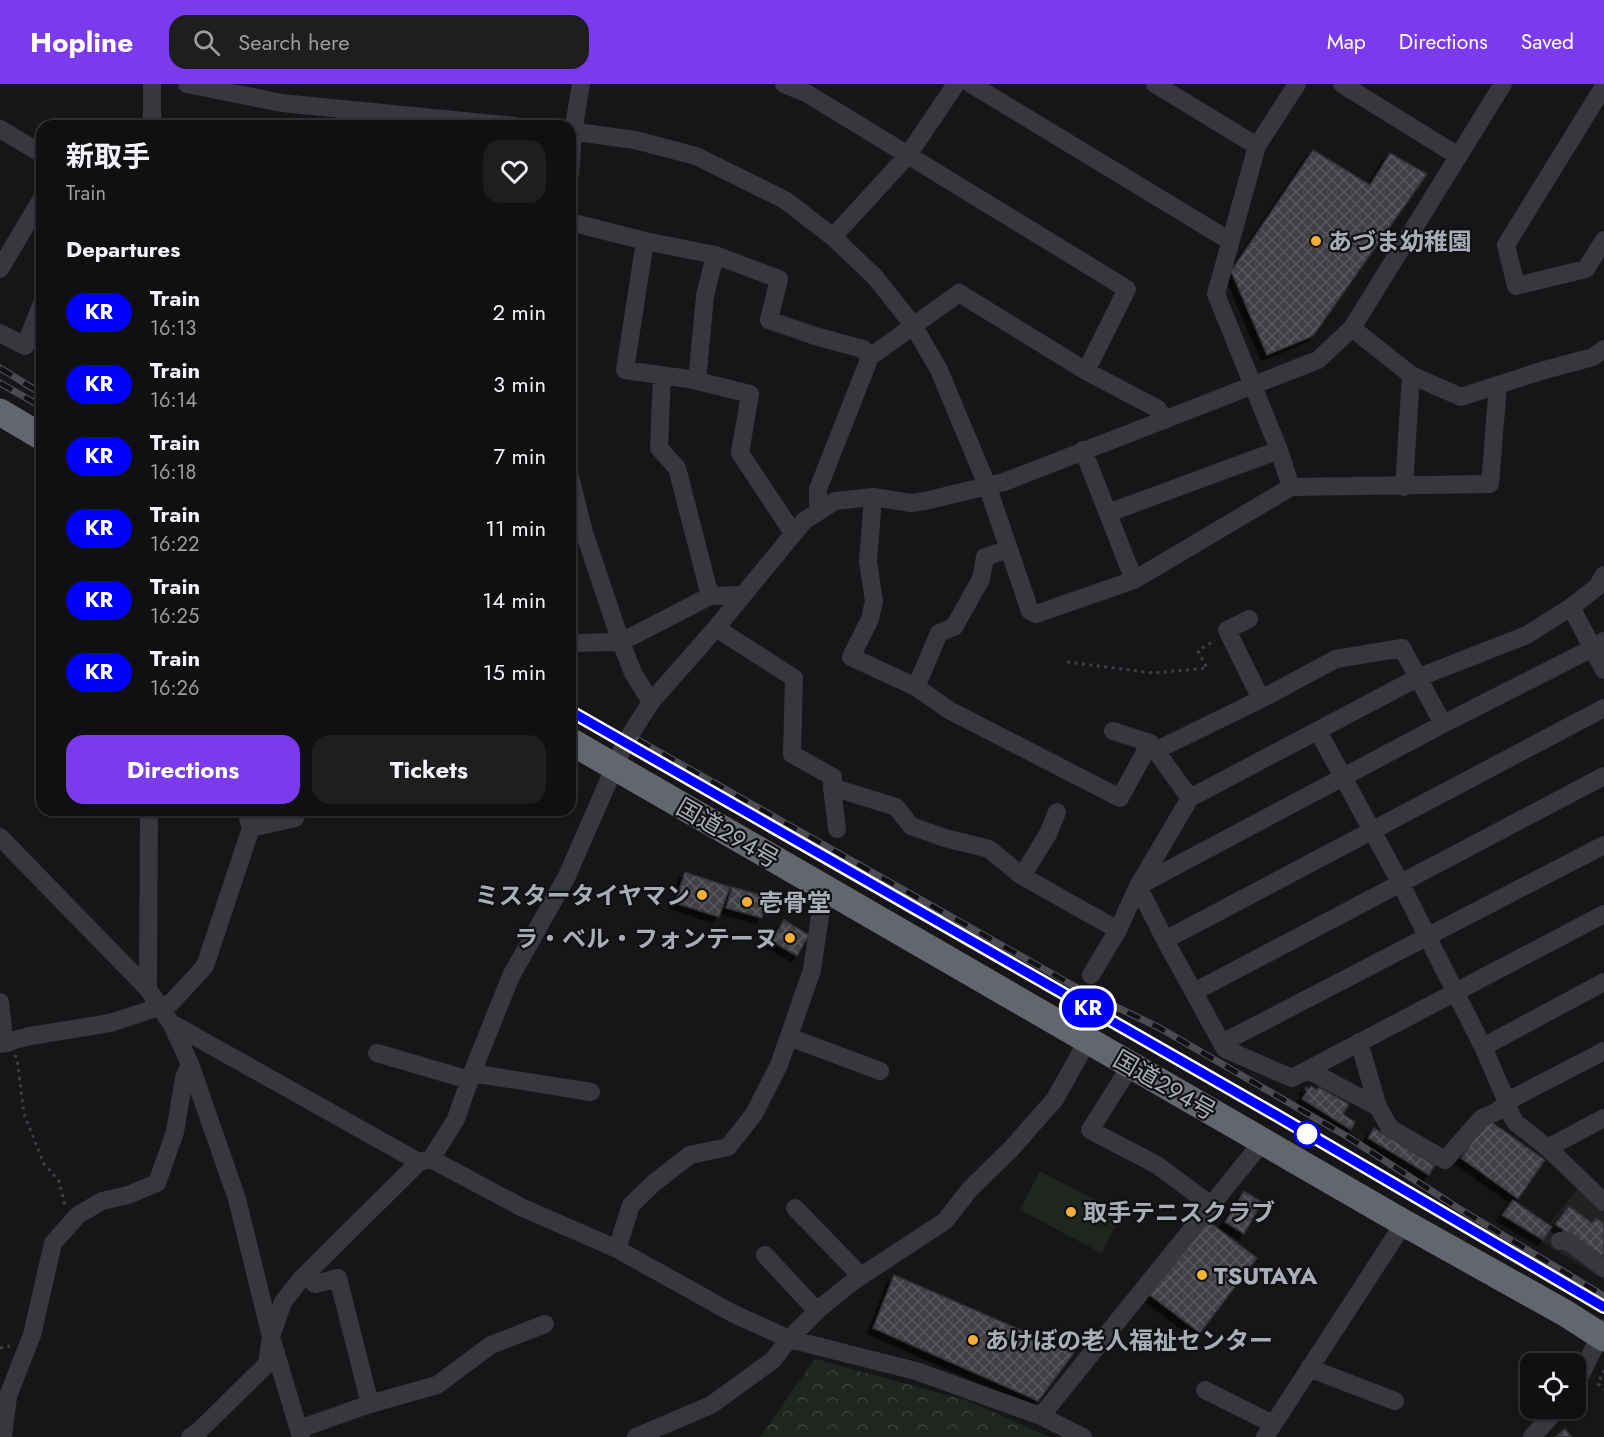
<!DOCTYPE html>
<html lang="en">
<head>
<meta charset="utf-8">
<style>
  :root { --surface:#101012; --page:#1e1e20; --text:#f1f3f6; --muted:#9c9d9f; --line:#303032; --accent:#7c3aed }
  body { margin:0; font-family:Jost,"Noto Sans JP",sans-serif; background:var(--page); color:var(--text); height:100vh; display:flex; flex-direction:column; font-size:22px; white-space:nowrap }
  * { box-sizing:border-box; margin:0 }
  p { font-size:20px; color:var(--muted) }
  .icon { flex:none; width:33px; height:33px; fill:none; stroke:currentColor; stroke-width:2; stroke-linecap:round; stroke-linejoin:round }
  .map { position:relative; flex:1; overflow:hidden }
  .side { position:absolute; left:36px; top:36px; width:540px; height:696px; display:flex; flex-direction:column; background:var(--surface); border-radius:18px; box-shadow:0 2px 4px #0004,0 0 0 2px var(--line) }
  .side>* { flex:none }
  .badge { padding:0 12px; border-radius:20px; font-size:21px; line-height:39px }
  .controls { position:absolute; left:1520px; top:1269px; display:grid; gap:12px }
  .controls a { display:grid; place-items:center; width:66px; height:66px; border-radius:12px; background:var(--surface); box-shadow:0 2px 4px #0004,0 0 0 2px var(--line); font-size:30px }
  .map>.badge { position:absolute; translate:-50% -50%; box-shadow:0 0 0 3px #fff }
  h2 { padding:0 30px; font-size:22px; line-height:54px }
  .round { display:grid; place-items:center; flex:none; width:63px; height:63px; border-radius:18px; background:var(--page) }
  .overview { display:flex; align-items:center; justify-content:space-between; height:102px; padding:0 30px }
  h1 { font-size:28px; font-weight:700; line-height:45px }
  .action { display:flex; gap:12px; margin-top:auto; padding:12px 30px }
  .action a { flex:1; height:69px; border-radius:18px; background:var(--accent); color:#fff; font-size:24px; font-weight:700; line-height:69px; text-align:center }
  .action a+a { background:var(--page); color:var(--text) }
  ul { padding:0; list-style:none }
  li { display:flex; align-items:center; gap:18px; height:72px; padding:0 30px }
  li div { flex:1 }
  li b { display:block; font-size:22px }
  li em { font-style:normal }
  li .badge { min-width:66px; font-weight:700; text-align:center }
  header { display:flex; align-items:center; gap:36px; box-sizing:border-box; height:84px; padding:0 30px; background:var(--accent); color:#fff }
  header strong { font-size:28px }
  nav { display:flex; gap:33px; margin-inline-start:auto; font-size:21px }
  .search { width:420px; height:54px; background:var(--page); display:flex; align-items:center; gap:15px; box-sizing:border-box; padding:0 21px; border-radius:18px; color:var(--muted); font-size:22px }
  .map>svg:first-child { display:block }
  .built { fill:#222225 }
  .park { fill:url(#park-crowns) }
  .pitch { fill:#1e261f }
  .building { fill:url(#building-cross-hatch); stroke:#303034; stroke-width:1.5; filter:url(#shadow) }
  .lines { fill:none; stroke-linecap:round; stroke-linejoin:round }
  .path { stroke:#3d3f44; stroke-width:3; stroke-dasharray:3 4.5; stroke-linecap:butt }
  .minor { stroke:#37383d; stroke-width:18 }
  .highway { stroke:#63666e; stroke-width:27 }
  .rail-casing { stroke:#4a4c52; stroke-width:7 }
  .rail { stroke:#111113; stroke-width:4.5; stroke-dasharray:14; stroke-linecap:butt }
  .line-casing { stroke:#fff; stroke-width:14 }
  .line { stroke:#00f; stroke-width:9 }
  .poi-dot { fill:#f2b134; stroke:#111113; stroke-width:2 }
  .stop-dot { fill:#fff; stroke:#00f; stroke-width:3 }
  .labels { text-anchor:middle; dominant-baseline:central; stroke-width:4.5; stroke-linejoin:round; paint-order:stroke }
  .poi-label { font-size:24px; font-weight:bold; fill:#a8adb8; stroke:#111113; text-anchor:start }
  .street-label { font-size:24px; fill:#a8adb8; stroke:#111113 }
</style>
</head>
<body>
<header>
<strong>Hopline</strong>
<div class="search"><svg class="icon" aria-label="search" viewBox="0 0 24 24"><circle cx="10" cy="10" r="6"/><path d="M15 15l6 6"/></svg>Search here</div>
<nav><a>Map</a><a>Directions</a><a>Saved</a></nav>
</header>
<div class="map">
<svg width="1604" height="1353" viewBox="0 0 1604 1353">
  <defs>
    <pattern id="park-crowns" width="20" height="18" patternUnits="userSpaceOnUse" patternTransform="scale(1.5)"><rect width="20" height="18" fill="#1e261f"/><path d="M2 6a3 3 0 1 1 6 0M12 15a3 3 0 1 1 6 0" fill="none" stroke="#3c433d"/></pattern>
    <pattern id="building-cross-hatch" width="8" height="8" patternUnits="userSpaceOnUse" patternTransform="scale(1.5)"><rect width="8" height="8" fill="#404145"/><path d="M0 0l8 8M0 8l8-8" fill="none" stroke="#595a5e"/></pattern>
    <filter id="shadow"><feDropShadow dx="-5.5" dy="5.5" stdDeviation="0" flood-color="#0009"/></filter>
  </defs>
  <rect width="100%" height="100%" fill="#161618"/>
  <path class="built" d="M 1579,1103 L 1604,1127 L 1604,1178 L 1550,1139 Z
    M 1513,1115 L 1604,1179 L 1604,1196 L 1500,1132 Z"/>
  <path class="park" d="M 815,1275 L 966,1316 L 1050,1353 L 760,1353 Z"/>
  <path class="pitch" d="M 1040,1087 L 1122,1130 L 1101,1169 L 1020,1126 Z"/>
  <path class="building" d="M 1313,66 L 1370,101 L 1390,69 L 1427,90 L 1313,252 L 1267,271 L 1231,187 Z
    M 685,788 L 730,803 L 719,833 L 675,819 Z
    M 732,803 L 768,813 L 762,834 L 726,824 Z
    M 784,836 L 809,851 L 797,872 L 771,857 Z
    M 1311,1002 L 1317,1006 L 1319,1003 L 1349,1020 L 1343,1030 L 1355,1038 L 1351,1046 L 1302,1015 L 1307,1007 L 1305,1005 L 1306,1003 L 1309,1005 Z
    M 1490,1037 L 1545,1076 L 1518,1115 L 1461,1074 L 1486,1038 Z
    M 1374,1044 L 1435,1081 L 1429,1091 L 1368,1054 Z
    M 1244,1107 L 1262,1118 L 1244,1150 L 1225,1138 Z
    M 1513,1116 L 1552,1143 L 1543,1156 L 1502,1131 Z
    M 1569,1122 L 1592,1139 L 1596,1134 L 1604,1139 L 1604,1169 L 1601,1173 L 1555,1140 Z
    M 1204,1134 L 1257,1174 L 1200,1249 L 1147,1209 Z
    M 894,1191 L 1074,1269 L 1038,1317 L 873,1244 Z
    M 1565,1345 L 1572,1353 L 1555,1353 Z"/>
  <g class="lines">
    <path class="path" d="M 1067,578 L 1153,589 L 1207,584 L 1198,567 L 1215,556
      M 1072,924 L 1083,904
      M 15,971 L 17,975 L 24,1030 L 44,1080 L 59,1097 L 65,1121
      M 0,1264 L 10,1262
      M 1604,1286 L 1598,1300 L 1604,1305"/>
    <path class="minor" d="M 187,0 L 282,19 L 515,42
      M 784,0 L 808,10 L 1127,205 L 1086,287
      M 971,0 L 1230,157
      M 1155,0 L 1257,62
      M 1342,0 L 1458,72
      M 1604,2 L 1506,161 L 1516,202 L 1586,185 L 1604,156
      M 152,42 L 152,0
      M 0,45 L 42,70
      M 570,47 L 635,56 L 696,72 L 785,116 L 833,153 L 875,193 L 913,241 L 939,286 L 987,401 L 1030,527 L 1036,530 L 1134,496
      M 570,90 L 573,48 L 581,0
      M 570,138 L 645,157 L 625,286 L 689,295 L 750,310 L 740,369 L 793,449
      M 833,153 L 908,71 L 956,0
      M 645,157 L 715,171 L 705,212 L 697,297
      M 715,171 L 779,195 L 769,236 L 815,252 L 863,265 L 870,273
      M 0,185 L 42,114
      M 1352,244 L 1411,291 L 1461,313 L 1541,287 L 1593,273 L 1604,265
      M 0,249 L 25,262 L 42,219
      M 662,291 L 659,364 L 677,384 L 710,512 L 742,511
      M 1083,366 L 1134,496 L 1291,403 L 1279,366 L 1216,210 L 1257,62 L 1297,0
      M 570,393 L 584,448 L 621,558 L 633,589 L 651,618
      M 1291,403 L 1490,400 L 1498,301
      M 1404,403 L 1411,291
      M 873,413 L 868,478 L 874,517 L 870,535 L 851,573 L 916,603 L 949,626 L 1120,714 L 1150,659
      M 820,426 L 818,420 L 818,405 L 870,273 L 959,209 L 1086,287 L 1158,325 L 1165,336
      M 1108,429 L 1279,366
      M 1571,523 L 1604,586
      M 1249,535 L 1227,546 L 1261,615 L 1336,575 L 1402,564 L 1443,640
      M 716,544 L 794,594 L 792,670 L 833,693 L 832,703 L 837,745
      M 570,559 L 621,558 L 710,512
      M 916,603 L 939,549 L 954,543 L 981,495 L 985,473 L 1009,465
      M 1113,647 L 1150,659 L 1190,714 L 1138,802 L 1165,856 L 1225,965 L 1292,994 L 1604,830
      M 1318,647 L 1400,798 L 1483,963 L 1504,1011 L 1511,1031 L 1516,1039 L 1549,1065 L 1553,1061 L 1604,1034
      M 1157,666 L 1261,615
      M 832,703 L 896,723 L 911,742 L 945,754 L 989,765 L 1022,792 L 1118,846
      M 1190,714 L 1417,594 L 1527,551 L 1571,523 L 1597,503 L 1604,491
      M 246,726 L 251,744
      M 0,753 L 148,905 L 171,939 L 190,980 L 237,1115 L 271,1253 L 301,1353
      M 1022,792 L 1048,750 L 1057,728
      M 1165,856 L 1604,624
      M 1091,891 L 1118,846 L 1138,802 L 1443,640 L 1593,564 L 1604,557
      M 148,905 L 149,726
      M 1194,908 L 1604,692
      M 0,918 L 4,955 L 8,959
      M 171,939 L 419,1078
      M 789,953 L 880,987
      M 1359,958 L 1378,1023
      M 1222,959 L 1604,761
      M 0,960 L 30,952 L 110,939 L 171,919 L 205,882 L 251,744 L 295,734 L 299,726
      M 1483,963 L 1604,898
      M 377,969 L 469,996
      M 1131,981 L 1090,1046 L 1157,1081 L 1211,1121
      M 1308,986 L 1378,1023 L 1390,1044 L 1445,1076 L 1482,1034 L 1496,1028 L 1515,1013 L 1604,967
      M 472,989 L 591,1008
      M 1549,1065 L 1604,1118
      M 431,1075 L 521,1123 L 617,1165 L 732,1229 L 789,1255 L 820,1224 L 855,1196 L 945,1137 L 970,1105 L 1011,1065 L 1055,1015 L 1088,956
      M 795,1124 L 861,1192
      M 1560,1157 L 1566,1156 L 1604,1184
      M 617,1165 L 631,1121 L 655,1098 L 690,1071 L 728,1063 L 754,1030 L 779,981 L 812,886 L 824,805
      M 765,1171 L 817,1227
      M 1309,1284 L 1395,1317
      M 1575,1302 L 1604,1244
      M 1205,1306 L 1273,1340
      M 370,1320 L 437,1301 L 491,1261 L 545,1240
      M 299,1345 L 370,1320 L 338,1194 L 315,1200 L 306,1190
      M 3,1353 L 8,1312 L 32,1251 L 53,1159 L 78,1131 L 102,1117 L 128,1111 L 157,1099 L 175,1048 L 184,994 L 190,980
      M 190,1353 L 199,1347 L 267,1280 L 271,1253 L 283,1218 L 301,1195 L 419,1078 L 431,1075 L 456,1035 L 472,989 L 511,892 L 567,792 L 625,659 L 651,618 L 716,544 L 804,437 L 835,417 L 873,413 L 911,419 L 925,417 L 1004,398 L 1318,276 L 1352,244 L 1503,0
      M 636,1353 L 711,1321 L 773,1276 L 789,1255 L 916,1287 L 1041,1332
      M 1083,1353 L 1041,1332 L 1263,1057
      M 1265,1353 L 1404,1139
      M 1532,1353 L 1558,1324"/>
    <path class="highway" d="M 0,328 L 42,353
      M 570,657 L 1404,1139 L 1565,1229 L 1604,1254"/>
    <g class="rail-casing">
      <path id="rail" d="M 0,284 L 42,310
        M 0,299 L 42,323
        M 570,627 L 1276,1031 L 1604,1223
        M 638,656 L 1081,906 L 1158,943 L 1348,1053 L 1458,1124 L 1604,1212"/>
    </g>
    <use href="#rail" class="rail"/>
  </g>
  <g class="lines">
    <g class="line-casing">
      <path id="line" d="M 570,627 L 1276,1031 L 1604,1223"/>
    </g>
    <use href="#line" class="line"/>
  </g>
  <g class="poi-dot">
    <circle cx="1316" cy="157" r="6"/>
    <circle cx="702" cy="811" r="6"/>
    <circle cx="747" cy="818" r="6"/>
    <circle cx="790" cy="854" r="6"/>
    <circle cx="1071" cy="1128" r="6"/>
    <circle cx="1202" cy="1191" r="6"/>
    <circle cx="973" cy="1256" r="6"/>
  </g>
  <circle class="stop-dot" cx="1307" cy="1050" r="12"/>
  <g class="labels">
    <g class="poi-label">
      <text x="1328" y="157">あづま幼稚園</text>
      <text x="690" y="811" text-anchor="end">ミスタータイヤマン</text>
      <text x="759" y="818">壱骨堂</text>
      <text x="778" y="854" text-anchor="end">ラ・ベル・フォンテーヌ</text>
      <text x="1083" y="1128">取手テニスクラブ</text>
      <text x="1214" y="1191">TSUTAYA</text>
      <text x="985" y="1256">あけぼの老人福祉センター</text>
    </g>
    <g class="street-label">
      <text transform="translate(728 749) rotate(30)">国道294号</text>
      <text transform="translate(1165 1001) rotate(30)">国道294号</text>
    </g>
  </g>
</svg>
<div class="controls">
<a><svg class="icon" aria-label="locate" viewBox="0 0 24 24"><circle cx="12" cy="12" r="6"/><path d="M12 2v4M12 18v4M2 12h4M18 12h4"/></svg></a>
</div>
<b class="badge" style="left:1088px;top:924px;background:#00f;color:#fff">KR</b>
<section class="side">
<div class="overview"><div><h1>新取手</h1><p>Train</p></div><a class="round"><svg class="icon" aria-label="heart" viewBox="0 0 24 24"><path d="M12 20l-8-8c-3-5 5-10 8-4 3-6 11-1 8 4z"/></svg></a></div>
<h2>Departures</h2>
<ul>
<li><span class="badge" style="background:#00f;color:#fff">KR</span><div><b>Train</b><p>16:13</p></div><em>2 min</em></li>
<li><span class="badge" style="background:#00f;color:#fff">KR</span><div><b>Train</b><p>16:14</p></div><em>3 min</em></li>
<li><span class="badge" style="background:#00f;color:#fff">KR</span><div><b>Train</b><p>16:18</p></div><em>7 min</em></li>
<li><span class="badge" style="background:#00f;color:#fff">KR</span><div><b>Train</b><p>16:22</p></div><em>11 min</em></li>
<li><span class="badge" style="background:#00f;color:#fff">KR</span><div><b>Train</b><p>16:25</p></div><em>14 min</em></li>
<li><span class="badge" style="background:#00f;color:#fff">KR</span><div><b>Train</b><p>16:26</p></div><em>15 min</em></li>
</ul>
<div class="action"><a>Directions</a><a>Tickets</a></div>
</section>
</div>
</body>
</html>
